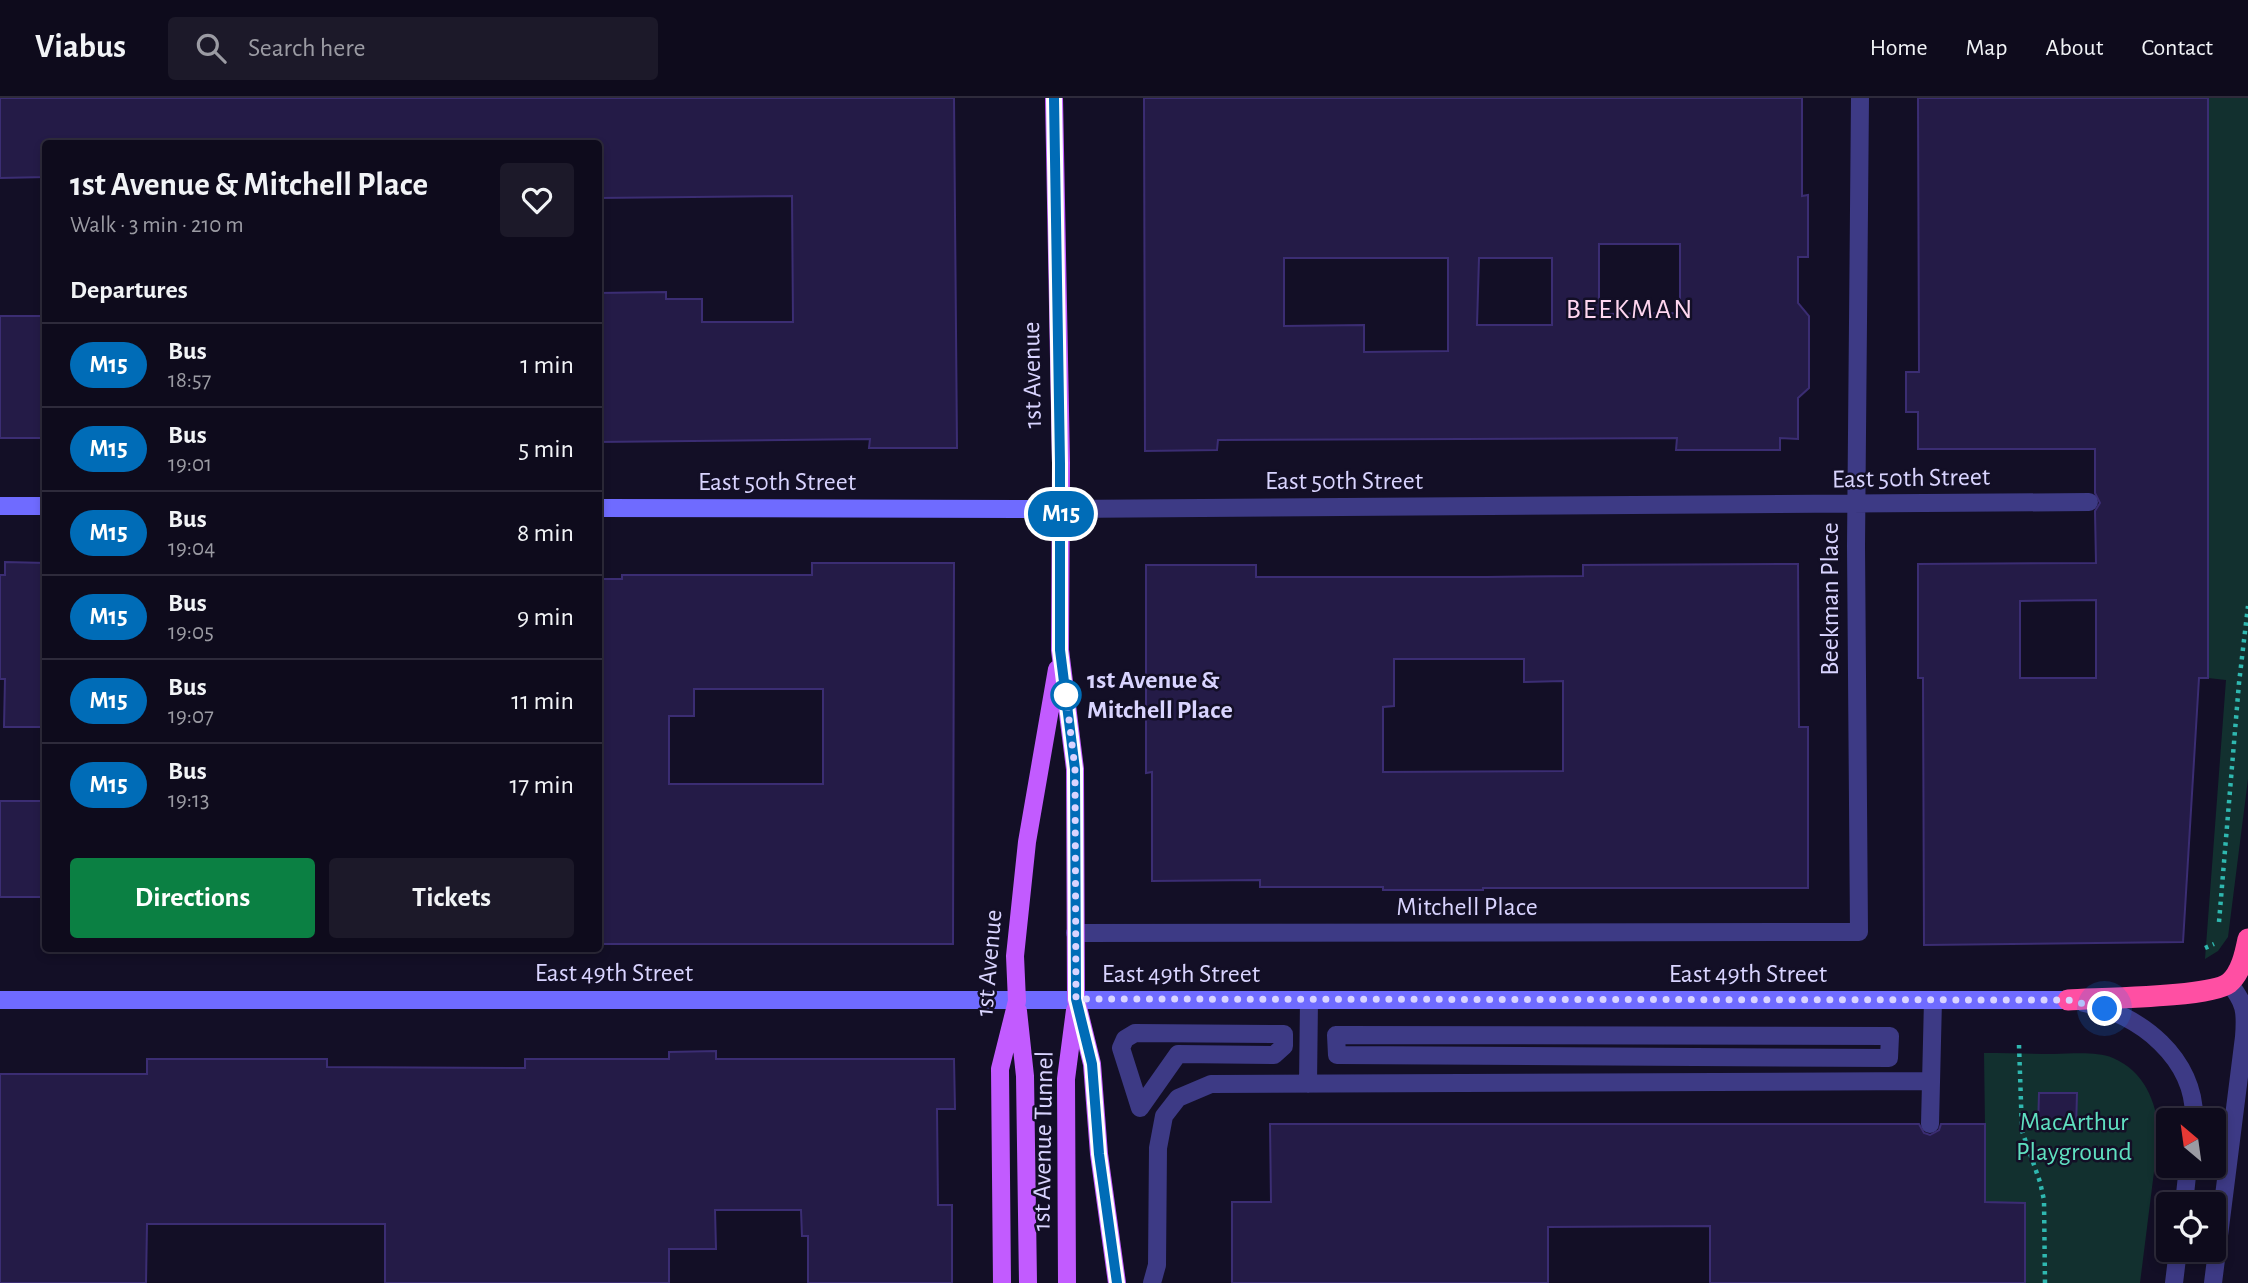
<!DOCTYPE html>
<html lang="en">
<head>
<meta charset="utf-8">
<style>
  :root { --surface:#0e0b1c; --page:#1c1929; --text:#f1f3f6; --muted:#9b9ba3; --line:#2e2b3b; --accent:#0b8043 }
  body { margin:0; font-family:"Alegreya Sans",sans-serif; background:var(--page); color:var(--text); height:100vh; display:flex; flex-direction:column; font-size:26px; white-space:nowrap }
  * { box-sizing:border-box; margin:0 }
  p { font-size:23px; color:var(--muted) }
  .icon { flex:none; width:38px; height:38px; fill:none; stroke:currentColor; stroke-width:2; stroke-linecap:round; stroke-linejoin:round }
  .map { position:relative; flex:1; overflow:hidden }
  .sheet { position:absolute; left:42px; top:42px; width:560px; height:812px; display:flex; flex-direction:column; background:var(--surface); border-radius:7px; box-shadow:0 4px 10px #0003,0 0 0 2px var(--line) }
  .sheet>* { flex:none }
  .badge { padding:0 14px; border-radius:23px; font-size:24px; line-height:46px }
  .needle { width:46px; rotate:331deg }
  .fabs { position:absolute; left:2156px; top:1010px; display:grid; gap:14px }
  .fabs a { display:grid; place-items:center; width:70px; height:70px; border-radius:7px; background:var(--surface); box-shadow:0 4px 10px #0003,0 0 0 2px var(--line); font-size:35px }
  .you { position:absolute; width:35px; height:35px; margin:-18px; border:5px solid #fff; border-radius:50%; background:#1a73e8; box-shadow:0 0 0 10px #1a73e833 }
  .map>.badge { position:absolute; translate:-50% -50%; box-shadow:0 0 0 4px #fff }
  h2 { padding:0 28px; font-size:26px; line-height:63px }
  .round { display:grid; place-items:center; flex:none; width:74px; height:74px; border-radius:7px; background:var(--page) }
  .overview { display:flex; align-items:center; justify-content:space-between; height:119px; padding:0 28px }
  h1 { font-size:33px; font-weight:700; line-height:52px }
  .button { display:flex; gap:14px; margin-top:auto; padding:14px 28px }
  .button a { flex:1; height:80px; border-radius:7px; background:var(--accent); color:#fff; font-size:28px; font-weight:700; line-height:80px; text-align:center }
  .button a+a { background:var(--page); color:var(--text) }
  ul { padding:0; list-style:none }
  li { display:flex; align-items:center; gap:21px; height:84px; padding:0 28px; border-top:2px solid var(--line) }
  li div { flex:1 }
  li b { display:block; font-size:26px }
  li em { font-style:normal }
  li .badge { min-width:77px; font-weight:700; text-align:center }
  header { display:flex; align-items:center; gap:42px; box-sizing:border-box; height:98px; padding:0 35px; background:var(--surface); border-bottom:2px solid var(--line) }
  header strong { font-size:33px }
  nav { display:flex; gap:38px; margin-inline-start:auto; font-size:24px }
  .search { width:490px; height:63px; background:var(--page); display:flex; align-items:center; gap:18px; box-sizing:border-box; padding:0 24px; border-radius:7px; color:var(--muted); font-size:26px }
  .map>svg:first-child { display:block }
  .green { fill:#12302f }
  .building { fill:#241b47; stroke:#3b2d73; stroke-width:2; fill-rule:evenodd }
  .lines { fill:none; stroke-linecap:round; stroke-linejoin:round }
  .path { stroke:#2fb8b0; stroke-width:4.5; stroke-dasharray:3.5 5; stroke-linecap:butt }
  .service { stroke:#3d3a85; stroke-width:18 }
  .pedestrian { stroke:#3d3a85; stroke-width:18 }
  .minor { stroke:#3d3a85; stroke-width:18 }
  .secondary { stroke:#6f6bff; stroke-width:18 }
  .primary { stroke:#c25bff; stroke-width:18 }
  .motorway { stroke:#ff4fa3; stroke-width:21 }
  .line-casing { stroke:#fff; stroke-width:16 }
  .line { stroke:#006cb7; stroke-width:10 }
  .walk { stroke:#d9d4ff; stroke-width:7; stroke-dasharray:0 12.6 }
  .stop-dot { fill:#fff; stroke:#006cb7; stroke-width:3.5 }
  .labels { text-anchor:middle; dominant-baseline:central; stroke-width:5; stroke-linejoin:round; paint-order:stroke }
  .street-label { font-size:26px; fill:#d9d4ff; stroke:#130f26 }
  .stop-label { font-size:26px; font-weight:bold; fill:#d9d4ff; stroke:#130f26; text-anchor:start }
  .park-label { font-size:26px; fill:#5fe0c0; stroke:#130f26 }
  .neighbourhood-label { font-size:28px; letter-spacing:2px; fill:#ffd6f0; stroke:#130f26 }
</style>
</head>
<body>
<header>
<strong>Viabus</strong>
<div class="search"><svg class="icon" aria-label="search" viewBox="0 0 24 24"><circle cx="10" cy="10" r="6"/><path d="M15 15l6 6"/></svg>Search here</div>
<nav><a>Home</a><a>Map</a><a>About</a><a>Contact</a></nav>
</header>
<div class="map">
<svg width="2248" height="1185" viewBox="0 0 2248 1185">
  <rect width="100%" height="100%" fill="#130f26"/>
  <path class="green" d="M 2208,0 L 2248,0 L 2248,681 L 2228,839 L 2218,853 L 2205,861 L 2226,582 L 2208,580 Z
    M 1984,955 C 2007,955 2030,956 2054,956 C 2072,956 2095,953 2113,960 C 2144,973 2156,1003 2159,1034 L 2140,1185 L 2025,1185 L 2025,1105 L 1986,1104 Z"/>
  <path class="building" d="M 0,0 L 954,0 L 957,350 L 869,350 L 870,341 L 598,344 L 598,195 L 666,194 L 666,201 L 702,201 L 702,224 L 793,224 L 792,98 L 598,100 L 598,46 L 46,46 L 46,79 L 0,80 Z
    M 1144,0 L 1802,0 L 1802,98 L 1808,97 L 1808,159 L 1798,159 L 1798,205 L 1809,218 L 1809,290 L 1798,300 L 1798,341 L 1780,340 L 1780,352 L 1676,352 L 1677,340 L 1218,342 L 1217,352 L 1145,353 ZM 1599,146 L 1680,146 L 1680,215 L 1599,216 ZM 1284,160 L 1448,160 L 1448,253 L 1364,254 L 1364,227 L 1284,228 ZM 1479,160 L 1552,160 L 1552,227 L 1477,227 Z
    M 1918,0 L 2208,0 L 2208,580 L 2199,580 L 2183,844 L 1924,847 L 1923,580 L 1918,580 L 1918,466 L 2096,465 L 2095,413 L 2100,405 L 2095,395 L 2095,351 L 1918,351 L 1918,314 L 1906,314 L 1906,274 L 1919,274 ZM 2096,502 L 2096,580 L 2020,580 L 2020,503 Z
    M 0,218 L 46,218 L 46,340 L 0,340 Z
    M 5,464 L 46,465 L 46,629 L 4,629 L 5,581 L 0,581 L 0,477 L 5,477 Z
    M 812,465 L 954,465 L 953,846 L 598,846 L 598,481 L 622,481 L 622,477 L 812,477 ZM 694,591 L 823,591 L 823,686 L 669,686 L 669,618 L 694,618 Z
    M 1798,466 L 1799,629 L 1808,629 L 1808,790 L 1483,790 L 1483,792 L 1383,792 L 1383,789 L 1260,789 L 1260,782 L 1152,783 L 1152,674 L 1146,675 L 1146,467 L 1256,467 L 1256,479 L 1486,479 L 1583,478 L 1583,467 ZM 1394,561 L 1524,561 L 1524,584 L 1563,583 L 1563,673 L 1383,674 L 1383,609 L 1394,608 Z
    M 0,703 L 41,703 L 41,716 L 46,716 L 46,799 L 0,799 Z
    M 716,953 L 716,961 L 954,961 L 955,1011 L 937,1011 L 938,1107 L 952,1107 L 952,1185 L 808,1185 L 808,1138 L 802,1138 L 801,1112 L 715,1112 L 716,1151 L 669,1151 L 669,1185 L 385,1185 L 385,1126 L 147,1126 L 146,1185 L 0,1185 L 0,976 L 147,976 L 147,961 L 327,961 L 327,969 L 525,970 L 525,961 L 669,961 L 669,954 Z
    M 2039,995 L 2077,995 L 2076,1031 L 2038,1031 Z
    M 1270,1026 L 1919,1026 L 1924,1035 L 1930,1037 L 1939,1032 L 1941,1026 L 1985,1026 L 1985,1104 L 2025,1105 L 2025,1185 L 1710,1185 L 1710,1128 L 1548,1129 L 1548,1185 L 1232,1185 L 1232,1104 L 1271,1104 Z"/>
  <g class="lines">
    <path class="path" d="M 2219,824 L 2239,585 L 2248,508
      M 2205,850 L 2214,846
      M 2019,947 L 2022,1033 L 2040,1084 L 2044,1102 L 2045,1185"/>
    <path class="service" d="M 1308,986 L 1309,902
      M 1930,1026 L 1933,902
      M 1152,1185 L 1157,1167 L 1158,1050 L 1164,1018 L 1178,1000 L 1211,986 L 1931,983
      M 2213,1185 L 2244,939 C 2246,913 2245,905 2229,885"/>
    <path class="pedestrian" d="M 1135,935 L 1284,936 L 1284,948 L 1274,957 L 1178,956 L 1140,1010 L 1121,950 L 1125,941 Z
      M 1336,937 L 1890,938 L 1889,960 L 1337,957 Z"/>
    <path class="minor" d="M 1061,411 L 2089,404
      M 1075,835 L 1859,834 L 1856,448 L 1860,0
      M 2084,905 C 2140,916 2196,961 2194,1022
      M 2184,1106 L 2188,1068
      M 2174,1185 L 2178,1152"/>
    <path class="secondary" d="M 0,408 L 46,408
      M 598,410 L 1061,411
      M 0,902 L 2068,902"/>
    <path class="primary" d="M 1054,0 L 1061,365 L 1060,552 L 1075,671 L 1076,901 L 1092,966 L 1099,1056 L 1117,1185
      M 1018,913 L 1025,978 L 1028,1185
      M 1002,1185 L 1000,971 L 1017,903 L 1015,858 L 1027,744 L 1057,571
      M 1067,1185 L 1066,981 L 1075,912"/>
    <path class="motorway" d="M 2068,902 C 2098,900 2209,900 2229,885 C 2241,875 2245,856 2248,841"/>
  </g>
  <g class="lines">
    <g class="line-casing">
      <path id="line" d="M 1054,0 L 1060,365 L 1060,552 L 1075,671 L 1076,901 L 1092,966 L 1099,1056 L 1117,1185"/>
    </g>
    <use href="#line" class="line"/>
    <path class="walk" d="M 1066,597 L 1075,671 L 1076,901 L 2068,902 L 2105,911"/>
  </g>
  <circle class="stop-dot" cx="1066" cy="597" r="14"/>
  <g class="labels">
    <g class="street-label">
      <text transform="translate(1032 277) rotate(-91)">1st Avenue</text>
      <text transform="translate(1911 380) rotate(-1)">East 50th Street</text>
      <text x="1344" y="383">East 50th Street</text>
      <text x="777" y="384">East 50th Street</text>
      <text transform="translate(1830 501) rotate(-90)">Beekman Place</text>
      <text x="1467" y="809">Mitchell Place</text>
      <text transform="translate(989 865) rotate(-85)">1st Avenue</text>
      <text x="614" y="875">East 49th Street</text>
      <text x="1181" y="876">East 49th Street</text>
      <text x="1748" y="876">East 49th Street</text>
      <text transform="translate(1043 1043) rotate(-89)">1st Avenue Tunnel</text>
    </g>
    <g class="stop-label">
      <text x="1087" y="582">1st Avenue &amp;<tspan x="1087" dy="30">Mitchell Place</tspan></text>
    </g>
    <g class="park-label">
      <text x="2074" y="1024">MacArthur<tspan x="2074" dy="30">Playground</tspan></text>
    </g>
    <g class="neighbourhood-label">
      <text x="1630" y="212">BEEKMAN</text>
    </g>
  </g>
</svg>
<div class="fabs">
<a><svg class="needle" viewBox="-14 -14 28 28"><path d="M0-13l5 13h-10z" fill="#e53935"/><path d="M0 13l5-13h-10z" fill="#9b9ba3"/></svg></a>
<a><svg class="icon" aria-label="locate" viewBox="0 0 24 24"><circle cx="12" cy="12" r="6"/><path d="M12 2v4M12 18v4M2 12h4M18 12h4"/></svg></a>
</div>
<div class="you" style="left:2105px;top:911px"></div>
<b class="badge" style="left:1061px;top:416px;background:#006cb7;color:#fff">M15</b>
<section class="sheet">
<div class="overview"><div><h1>1st Avenue &amp; Mitchell Place</h1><p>Walk · 3 min · 210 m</p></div><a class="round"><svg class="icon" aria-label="heart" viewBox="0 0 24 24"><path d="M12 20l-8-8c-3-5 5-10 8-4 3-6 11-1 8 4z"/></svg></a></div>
<h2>Departures</h2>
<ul>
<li><span class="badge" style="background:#006cb7;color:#fff">M15</span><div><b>Bus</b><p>18:57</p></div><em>1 min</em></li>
<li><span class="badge" style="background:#006cb7;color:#fff">M15</span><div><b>Bus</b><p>19:01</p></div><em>5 min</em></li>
<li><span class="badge" style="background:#006cb7;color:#fff">M15</span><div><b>Bus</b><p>19:04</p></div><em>8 min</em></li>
<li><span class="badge" style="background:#006cb7;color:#fff">M15</span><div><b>Bus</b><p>19:05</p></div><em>9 min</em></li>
<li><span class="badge" style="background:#006cb7;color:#fff">M15</span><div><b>Bus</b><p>19:07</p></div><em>11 min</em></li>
<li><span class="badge" style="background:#006cb7;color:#fff">M15</span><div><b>Bus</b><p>19:13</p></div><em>17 min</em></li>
</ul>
<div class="button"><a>Directions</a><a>Tickets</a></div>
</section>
</div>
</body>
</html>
